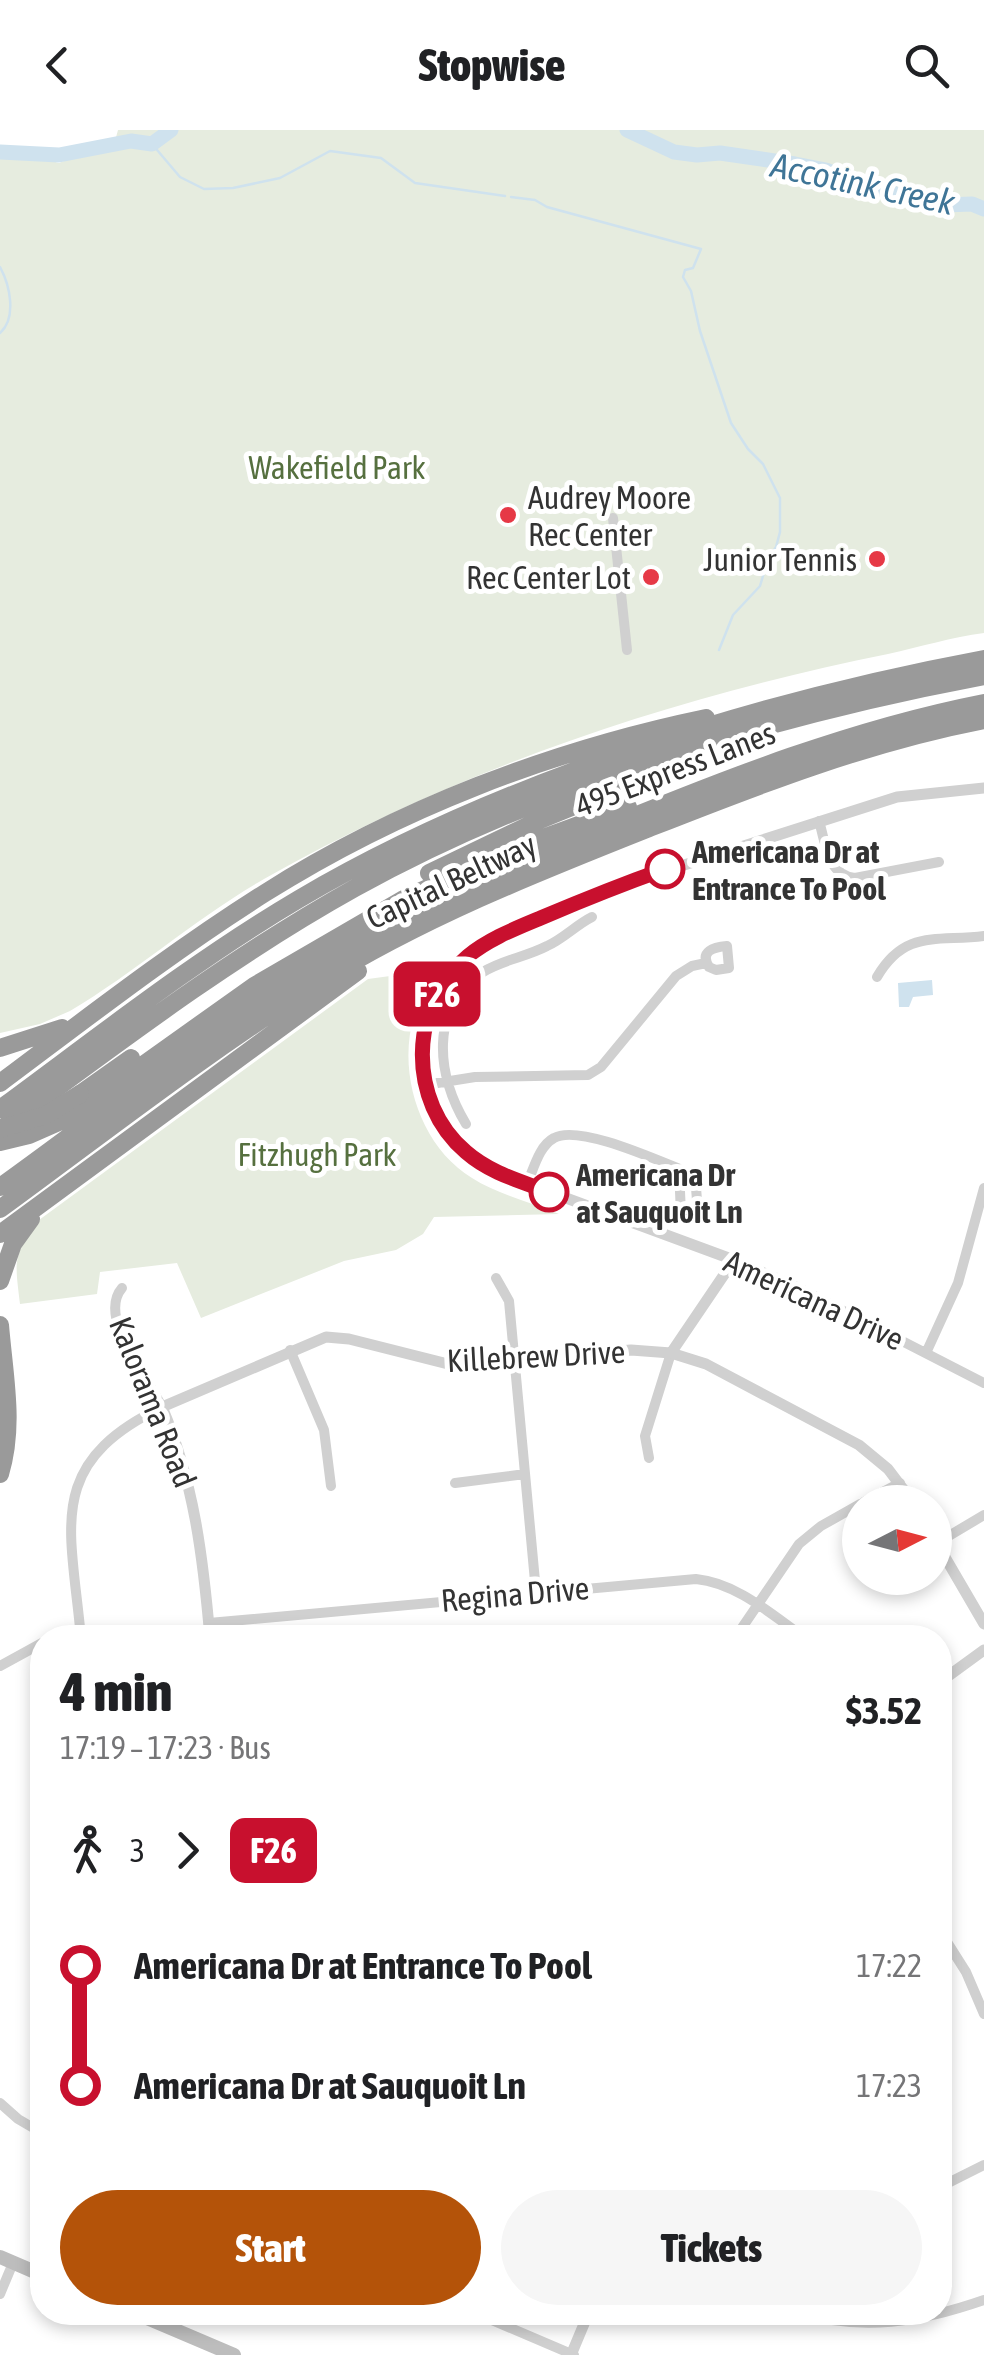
<!DOCTYPE html>
<html lang="en">
<head>
<meta charset="utf-8">
<style>
  :root { --surface:#fff; --page:#f6f6f6; --text:#202124; --muted:#757577; --accent:#b45309 }
  body { margin:0; font-family:"Asap Condensed",sans-serif; background:var(--page); color:var(--text); height:100vh; display:flex; flex-direction:column; font-size:38px; white-space:nowrap }
  * { box-sizing:border-box; margin:0 }
  p { font-size:32px; color:var(--muted) }
  .icon { flex:none; width:55px; height:55px; fill:none; stroke:currentColor; stroke-width:2; stroke-linecap:round; stroke-linejoin:round }
  .map { position:relative; flex:1; overflow:hidden }
  .panel { position:absolute; left:30px; top:1495px; width:922px; height:700px; display:flex; flex-direction:column; background:var(--surface); border-radius:40px; box-shadow:0 5px 15px #0003 }
  .panel>* { flex:none }
  .badge { padding:0 20px; border-radius:15px; font-size:35px; line-height:65px }
  .needle { width:65px; rotate:84deg }
  .fabs { position:absolute; left:842px; top:1355px; display:grid; gap:20px }
  .fabs a { display:grid; place-items:center; width:110px; height:110px; border-radius:50%; background:var(--surface); box-shadow:0 5px 15px #0003; font-size:50px }
  .map>.badge { position:absolute; translate:-50% -50%; box-shadow:0 0 0 5px #fff }
  .legs { display:flex; align-items:center; gap:15px; height:110px; padding:0 30px; font-size:32px }
  .legs p { margin-inline-start:auto }
  .summary { display:flex; align-items:center; justify-content:space-between; height:170px; padding:0 30px }
  h1 { font-size:55px; font-weight:800; line-height:75px }
  .action { display:flex; gap:20px; margin-top:auto; padding:20px 30px }
  .action a { flex:1; height:115px; border-radius:60px; background:var(--accent); color:#fff; font-size:40px; font-weight:800; line-height:115px; text-align:center }
  .action a+a { background:var(--page); color:var(--text) }
  ul { padding:0 30px; list-style:none }
  li { display:flex; align-items:center; gap:35px; height:120px; font-size:38px }
  li i { display:grid; place-items:center; width:15px; height:100%; margin:0 12px; background:currentColor }
  li i::after { content:''; width:25px; height:25px; margin:-12px; border:8px solid; border-radius:50%; background:var(--surface) }
  li p { margin-inline-start:auto }
  li:first-child i { background:linear-gradient(#0000 50%,currentColor 0) }
  li:last-child i { background:linear-gradient(currentColor 50%,#0000 0) }
  header { display:flex; justify-content:space-between; align-items:center; height:130px; padding:0 30px; background:var(--surface); font-size:45px; font-weight:800 }
  .map>svg:first-child { display:block }
  .green { fill:#e6ecdf }
  .water { fill:#cfe2ee }
  .lines { fill:none; stroke-linecap:round; stroke-linejoin:round }
  .stream { stroke:#cfe2ee; stroke-width:2.5 }
  .river { stroke:#cfe2ee; stroke-width:15 }
  .minor { stroke:#d0d0d0; stroke-width:10 }
  .tertiary { stroke:#d0d0d0; stroke-width:11 }
  .secondary { stroke:#bdbdbd; stroke-width:14 }
  .motorway { stroke:#9a9a9a; stroke-width:18 }
  .motorway-bridge { stroke:#9a9a9a; stroke-width:18 }
  .line-1-casing { stroke:#fff; stroke-width:22 }
  .line-1 { stroke:#c8102e; stroke-width:15 }
  .poi-dot { fill:#e63946; stroke:#fff; stroke-width:4 }
  .stop-1-dot { fill:#fff; stroke:#c8102e; stroke-width:5 }
  .labels { text-anchor:middle; dominant-baseline:central; stroke-width:10; stroke-linejoin:round; paint-order:stroke }
  .park-label { font-size:32px; fill:#56703f; stroke:#fff }
  .poi-label { font-size:32px; fill:#333; stroke:#fff; text-anchor:end }
  .street-label { font-size:32px; fill:#333; stroke:#fff }
  .stop-label { font-size:32px; font-weight:bold; fill:#333; stroke:#fff; text-anchor:start }
  .water-label { font-size:35px; font-style:italic; fill:#3f7597; stroke:#fff }
</style>
</head>
<body>
<header><svg class="icon" aria-label="back" viewBox="0 0 24 24"><path d="M15 5l-7 7 7 7"/></svg>Stopwise<svg class="icon" aria-label="search" viewBox="0 0 24 24"><circle cx="10" cy="10" r="6"/><path d="M15 15l6 6"/></svg></header>
<div class="map">
<svg width="984" height="2225" viewBox="0 0 984 2225">
  <rect width="100%" height="100%" fill="#fff"/>
  <path class="green" d="M 118,0 L 984,0 L 984,503 C 952,507 920,517 888,524 C 670,568 458,639 264,749 C 196,788 137,841 70,881 L 40,894 L 0,903 L 0,25 L 9,29 L 33,26 L 59,33 L 115,11 Z
    M 427,841 L 431,847 C 426,859 418,871 415,883 C 396,940 419,1016 472,1048 C 497,1064 531,1072 559,1084 L 434,1087 L 423,1104 L 396,1120 L 344,1131 L 201,1188 L 177,1133 L 100,1142 L 97,1164 L 20,1174 C 15,1132 12,1125 39,1090 L 368,849 Z"/>
  <path class="water" d="M 932,850 L 933,865 L 913,867 L 909,877 L 899,877 L 898,853 Z"/>
  <g class="lines">
    <path class="stream" d="M 152,14 L 180,47 L 204,59 L 233,58 L 280,48 L 330,21 L 381,28 L 415,53 L 505,66
      M 511,67 L 535,70 L 547,77 L 701,119 L 693,138 L 685,140 L 683,147 L 691,161 L 700,201 L 731,293 L 748,319 L 763,334 L 780,368 L 780,402 L 776,417 L 768,429 L 760,456 L 733,485 L 719,520
      M 0,137 C 10,155 17,188 0,203"/>
    <path class="river" d="M 627,0 L 674,22 L 697,25 L 720,23 L 795,34 L 826,40 L 899,65 L 945,75 L 972,74 L 984,79
      M 0,22 L 59,25 L 131,11 L 152,14 L 171,0"/>
    <path class="minor" d="M 613,388 L 627,520
      M 819,691 C 826,714 827,745 855,748 L 939,732
      M 727,816 L 729,838 L 716,840 L 709,837 C 699,821 714,817 727,816 Z
      M 877,847 C 905,799 937,812 984,806
      M 425,955 L 475,947 L 588,945 L 601,937 L 676,846 L 692,836 L 706,833
      M 466,994 C 437,946 428,878 483,842 C 502,830 526,827 547,816 C 563,809 576,795 592,787
      M 527,1054 C 534,1038 539,1016 554,1008 C 580,993 667,1035 695,1045 L 698,1083 L 681,1084 L 679,1039
      M 734,1130 L 791,1154 L 984,1253
      M 496,1148 L 509,1171 L 536,1462
      M 290,1220 L 324,1300 L 331,1356
      M 926,1223 L 958,1153 L 984,1058
      M 649,1328 L 645,1306 L 671,1223
      M 455,1353 L 525,1344
      M 864,1372 L 900,1353
      M 937,1413 L 984,1385
      M 209,1493 L 696,1449 C 737,1453 772,1485 805,1508
      M 81,1508 C 71,1397 44,1334 162,1277 C 147,1247 97,1187 122,1158
      M 735,1508 L 799,1414 L 821,1396 L 860,1374
      M 0,1536 L 42,1513
      M 940,1801 L 966,1842 L 984,1884
      M 0,1973 L 18,1989 L 42,2003
      M 940,2057 L 984,2035
      M 0,2164 L 13,2133
      M 473,2182 L 574,2225
      M 797,2182 C 862,2202 921,2192 984,2170"/>
    <path class="tertiary" d="M 671,1223 L 734,1130 L 509,1047 L 469,1025 L 440,991 L 424,949 L 423,905 L 434,869 L 454,839 L 478,818 L 612,758 L 897,667 L 984,658
      M 935,1410 L 984,1494
      M 210,1508 C 203,1427 194,1352 162,1277 L 326,1207 L 349,1209 L 452,1235 L 631,1220 L 671,1223 L 706,1234 L 859,1315 L 888,1339 L 913,1372
      M 940,1552 L 984,1520
      M 571,2225 L 589,2182"/>
    <path class="secondary" d="M 0,2127 L 42,2145
      M 133,2182 L 234,2225"/>
    <path class="motorway" d="M 429,743 L 540,690 L 638,650
      M 0,918 L 62,898
      M 0,953 C 87,888 173,821 265,763 C 398,679 552,620 706,588
      M 80,964 L 131,928
      M 0,979 C 98,907 194,831 299,769 C 497,652 758,571 984,529
      M 4,997 C 118,913 231,827 355,758 C 540,655 776,585 984,546
      M 0,1012 L 29,1005 L 70,987 L 254,856 L 402,770 L 505,722 L 628,677
      M 0,1057 C 106,981 210,897 322,830 C 411,776 507,738 603,699 C 727,648 852,599 984,573
      M 0,1079 C 104,1003 206,923 316,854 C 422,788 536,743 652,697 C 761,654 869,612 984,590
      M 0,1104 L 358,841
      M 0,1151 L 13,1114 L 31,1089
      M 0,1195 C 4,1245 15,1295 0,1344"/>
    <path class="motorway-bridge" d="M 0,999 L 46,985 L 80,964"/>
  </g>
  <g class="lines">
    <g class="line-1-casing">
      <path id="line-1" d="M 549,1062 C 520,1051 490,1043 466,1022 C 407,972 408,875 468,826 C 490,808 517,798 543,787 C 583,770 623,754 665,739"/>
    </g>
    <use href="#line-1" class="line-1"/>
  </g>
  <g class="poi-dot">
    <circle cx="508" cy="385" r="10"/>
    <circle cx="877" cy="429" r="10"/>
    <circle cx="651" cy="447" r="10"/>
  </g>
  <g class="stop-1-dot">
    <circle cx="665" cy="739" r="18"/>
    <circle cx="549" cy="1062" r="18"/>
  </g>
  <g class="labels">
    <g class="park-label">
      <text x="337" y="337">Wakefield Park</text>
      <text x="317" y="1024">Fitzhugh Park</text>
    </g>
    <g class="poi-label">
      <text x="528" y="367" text-anchor="start">Audrey Moore<tspan x="528" dy="37">Rec Center</tspan></text>
      <text x="857" y="429">Junior Tennis</text>
      <text x="631" y="447">Rec Center Lot</text>
    </g>
    <g class="street-label">
      <text transform="translate(675 639) rotate(-21)">495 Express Lanes</text>
      <text transform="translate(451 751) rotate(-25)">Capital Beltway</text>
      <text transform="translate(814 1170) rotate(25)">Americana Drive</text>
      <text transform="translate(536 1226) rotate(-3)">Killebrew Drive</text>
      <text transform="translate(153 1272) rotate(68)">Kalorama Road</text>
      <text transform="translate(515 1464) rotate(-5)">Regina Drive</text>
    </g>
    <g class="stop-label">
      <text x="692" y="721">Americana Dr at<tspan x="692" dy="37">Entrance To Pool</tspan></text>
      <text x="576" y="1044">Americana Dr<tspan x="576" dy="37">at Sauquoit Ln</tspan></text>
    </g>
    <g class="water-label">
      <text transform="translate(863 53) rotate(12)">Accotink Creek</text>
    </g>
  </g>
</svg>
<div class="fabs">
<a><svg class="needle" viewBox="-14 -14 28 28"><path d="M0-13l5 13h-10z" fill="#e53935"/><path d="M0 13l5-13h-10z" fill="#757577"/></svg></a>
</div>
<b class="badge" style="left:437px;top:864px;background:#c8102e;color:#fff">F26</b>
<section class="panel">
<div class="summary"><div><h1>4 min</h1><p>17:19 – 17:23 · Bus</p></div><b>$3.52</b></div>
<div class="legs"><svg class="icon" aria-label="walk" viewBox="0 0 24 24"><circle cx="13" cy="4" r="2"/><path d="M13 8l-2 6 4 7M11 14l-3 7M7 12l3-4h3l4 4"/></svg>3<svg class="icon" aria-label="forward" viewBox="0 0 24 24"><path d="M9 5l7 7-7 7"/></svg><b class="badge" style="background:#c8102e;color:#fff">F26</b></div>
<ul>
<li><i style="color:#c8102e"></i><b>Americana Dr at Entrance To Pool</b><p>17:22</p></li>
<li><i style="color:#c8102e"></i><b>Americana Dr at Sauquoit Ln</b><p>17:23</p></li>
</ul>
<div class="action"><a>Start</a><a>Tickets</a></div>
</section>
</div>
</body>
</html>
